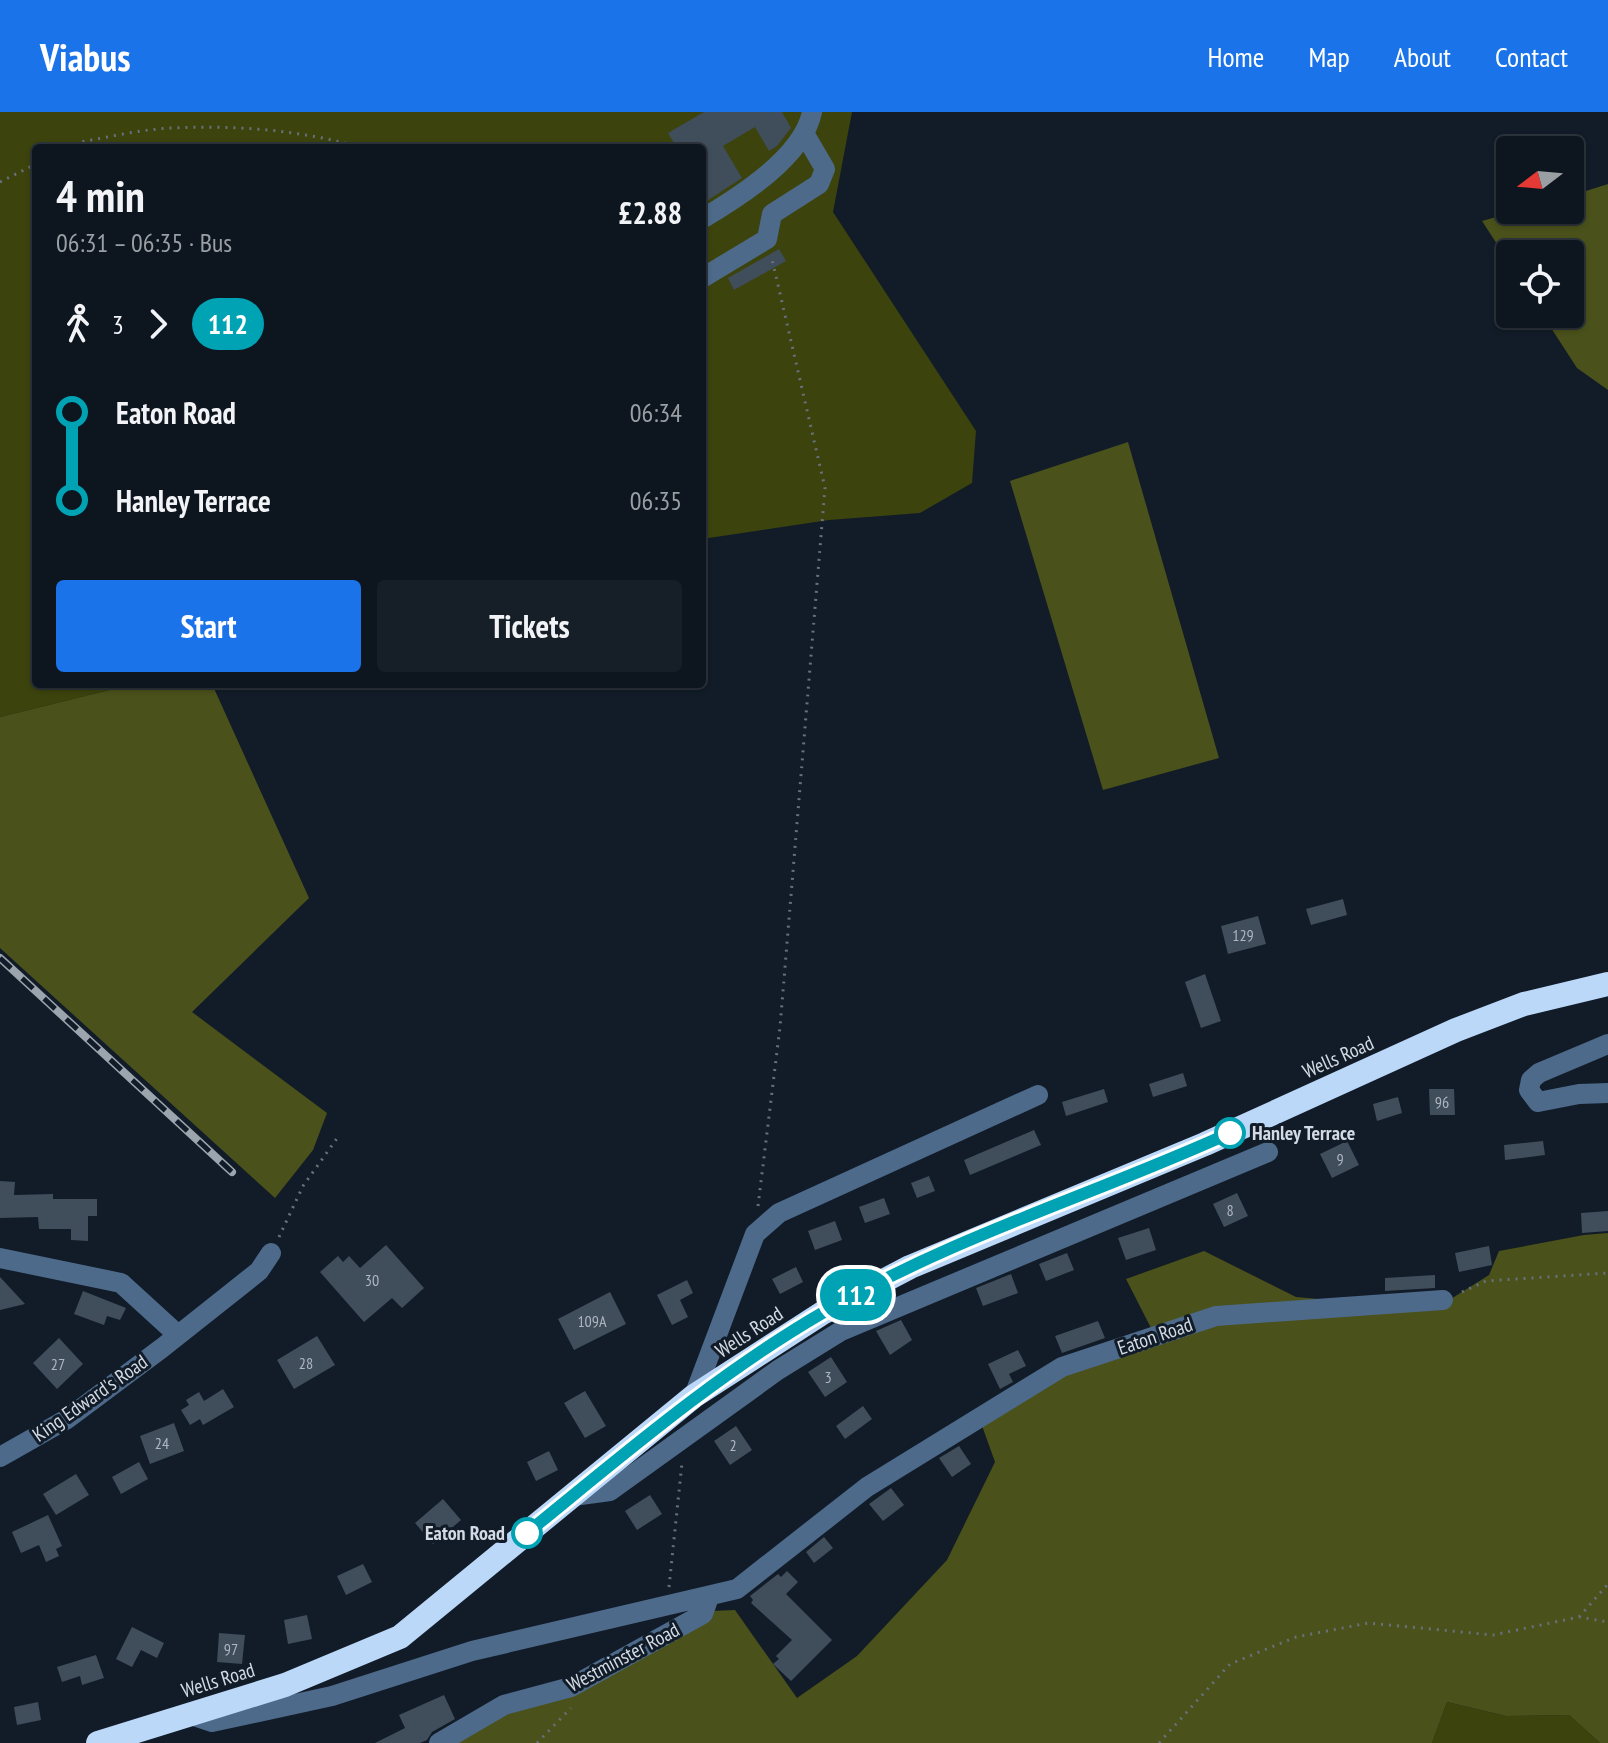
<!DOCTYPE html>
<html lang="en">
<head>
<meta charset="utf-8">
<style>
  :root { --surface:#0d151e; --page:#161e27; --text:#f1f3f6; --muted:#9a9fa4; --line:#2d343c; --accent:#1a73e8 }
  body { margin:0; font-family:"PT Sans Narrow",sans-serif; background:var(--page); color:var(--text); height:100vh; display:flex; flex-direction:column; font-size:30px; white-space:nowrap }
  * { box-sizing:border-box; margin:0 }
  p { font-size:26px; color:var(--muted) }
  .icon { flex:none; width:44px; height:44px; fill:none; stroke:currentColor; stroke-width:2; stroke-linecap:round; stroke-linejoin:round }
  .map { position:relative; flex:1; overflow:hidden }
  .panel { position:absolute; left:32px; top:32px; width:674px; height:544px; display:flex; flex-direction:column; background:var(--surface); border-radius:8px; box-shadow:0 2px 6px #0004,0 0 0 2px var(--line) }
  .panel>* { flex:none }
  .badge { padding:0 16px; border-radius:26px; font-size:28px; line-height:52px }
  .needle { width:52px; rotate:254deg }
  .buttons { position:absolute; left:1496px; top:24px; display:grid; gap:16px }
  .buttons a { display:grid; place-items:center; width:88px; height:88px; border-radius:8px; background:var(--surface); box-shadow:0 2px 6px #0004,0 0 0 2px var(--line); font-size:40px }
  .map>.badge { position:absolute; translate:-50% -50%; box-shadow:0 0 0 4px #fff }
  .legs { display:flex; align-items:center; gap:12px; height:88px; padding:0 24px; font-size:26px }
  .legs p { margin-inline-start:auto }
  .summary { display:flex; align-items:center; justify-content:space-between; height:136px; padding:0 24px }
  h1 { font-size:44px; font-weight:700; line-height:60px }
  .button { display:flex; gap:16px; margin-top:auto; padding:16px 24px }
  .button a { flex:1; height:92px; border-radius:8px; background:var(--accent); color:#fff; font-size:32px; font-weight:700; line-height:92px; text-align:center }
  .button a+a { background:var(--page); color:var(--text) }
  ul { padding:0 24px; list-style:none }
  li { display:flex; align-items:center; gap:28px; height:88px; font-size:30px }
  li i { display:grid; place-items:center; width:12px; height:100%; margin:0 10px; background:currentColor }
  li i::after { content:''; width:20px; height:20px; margin:-10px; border:6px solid; border-radius:50%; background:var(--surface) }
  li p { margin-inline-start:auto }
  li:first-child i { background:linear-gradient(#0000 50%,currentColor 0) }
  li:last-child i { background:linear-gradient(currentColor 50%,#0000 0) }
  header { display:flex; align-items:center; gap:48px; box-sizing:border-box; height:112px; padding:0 40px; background:var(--accent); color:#fff }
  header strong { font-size:38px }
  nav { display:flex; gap:44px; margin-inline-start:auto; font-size:28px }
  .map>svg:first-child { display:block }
  .green { fill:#3c430d }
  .forest { fill:#4a511a }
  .building { fill:#404d5b }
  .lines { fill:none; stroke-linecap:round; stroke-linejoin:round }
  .path { stroke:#67717b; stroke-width:3; stroke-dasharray:2 6; stroke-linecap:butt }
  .minor { stroke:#4d6a8a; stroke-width:20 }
  .highway { stroke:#bbd8f9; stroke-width:24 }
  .rail-casing { stroke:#9ca5ae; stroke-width:8 }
  .rail { stroke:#111c28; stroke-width:5; stroke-dasharray:15; stroke-linecap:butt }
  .line-1-casing { stroke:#fff; stroke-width:18 }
  .line-1 { stroke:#00a3b4; stroke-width:12 }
  .stop-1-dot { fill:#fff; stroke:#00a3b4; stroke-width:4 }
  .labels { text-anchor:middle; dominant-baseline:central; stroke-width:6; stroke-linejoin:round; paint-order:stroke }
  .number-label { font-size:16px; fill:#aeb7c1 }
  .street-label { font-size:20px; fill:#d3dae3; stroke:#111c28 }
  .stop-label { font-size:20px; font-weight:bold; fill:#d3dae3; stroke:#111c28; text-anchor:start }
</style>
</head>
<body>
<header>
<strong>Viabus</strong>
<nav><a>Home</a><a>Map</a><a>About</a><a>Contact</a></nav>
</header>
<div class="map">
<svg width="1608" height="1631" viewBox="0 0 1608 1631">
  <rect width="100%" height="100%" fill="#111c28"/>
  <path class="green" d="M 0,0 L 852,0 L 833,100 L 976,319 L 972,371 L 920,401 L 829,408 L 702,427 L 702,36 L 36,36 L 36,572 L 134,572 L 0,605 Z
    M 1447,1590 L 1506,1604 L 1569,1603 L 1600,1631 L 1432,1631 Z"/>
  <path class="forest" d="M 1608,72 L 1608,278 L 1577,256 L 1542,202 L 1570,202 L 1570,142 L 1510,142 L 1510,152 L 1482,109 L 1521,98 L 1570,98 L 1570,84 Z
    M 1128,330 L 1219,646 L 1103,678 L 1010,369 Z
    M 134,572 L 212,572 L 309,786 L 192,900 L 327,1001 L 313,1038 L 275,1086 L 0,836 L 0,605 Z
    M 1608,1121 L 1608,1631 L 1600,1631 L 1569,1603 L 1506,1604 L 1447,1590 L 1432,1631 L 451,1631 L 689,1500 L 735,1498 L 797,1586 L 857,1544 L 947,1448 L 995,1350 L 976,1297 L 1151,1216 L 1126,1167 L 1204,1139 L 1296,1185 L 1440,1198 L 1446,1190 L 1489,1163 L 1499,1139 L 1584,1123 Z"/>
  <path class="building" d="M 704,0 L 782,0 L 791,16 L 777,34 L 769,39 L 755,15 L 723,34 L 742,66 L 702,92 L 702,36 L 677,36 L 668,21 Z
    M 779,137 L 786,149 L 734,178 L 728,166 Z
    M 1343,787 L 1347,803 L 1311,813 L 1306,797 Z
    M 1258,804 L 1266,832 L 1228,842 L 1221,814 Z
    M 1205,862 L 1221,909 L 1201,916 L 1185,870 Z
    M 1183,961 L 1187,974 L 1153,985 L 1149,972 Z
    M 1104,977 L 1108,990 L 1066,1004 L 1062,990 Z
    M 1429,977 L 1454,977 L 1455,1003 L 1430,1003 Z
    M 1398,985 L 1402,1001 L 1377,1009 L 1373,992 Z
    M 1034,1018 L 1041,1033 L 970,1063 L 964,1048 Z
    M 1347,1029 L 1359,1053 L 1332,1066 L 1320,1042 Z
    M 1543,1029 L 1545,1043 L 1505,1048 L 1504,1033 Z
    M 929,1064 L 935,1079 L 917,1086 L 911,1071 Z
    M 0,1069 L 15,1070 L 14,1083 L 53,1082 L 53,1087 L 97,1087 L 97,1104 L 88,1104 L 88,1129 L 71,1128 L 71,1117 L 39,1117 L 38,1105 L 0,1106 Z
    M 1237,1081 L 1248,1104 L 1224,1115 L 1213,1092 Z
    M 884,1086 L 890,1102 L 865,1111 L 859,1095 Z
    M 1608,1099 L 1608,1119 L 1582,1121 L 1581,1101 Z
    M 835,1109 L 842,1128 L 815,1138 L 808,1119 Z
    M 1149,1116 L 1156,1138 L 1126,1148 L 1118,1126 Z
    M 386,1133 L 424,1176 L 402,1196 L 392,1186 L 364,1210 L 320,1160 L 338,1144 L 343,1150 L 349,1144 L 360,1156 Z
    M 1489,1134 L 1492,1153 L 1459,1160 L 1455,1141 Z
    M 1067,1141 L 1074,1158 L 1046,1169 L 1039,1152 Z
    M 796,1155 L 803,1170 L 780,1182 L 772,1167 Z
    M 1011,1162 L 1018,1181 L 983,1194 L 976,1176 Z
    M 1435,1163 L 1435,1176 L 1385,1179 L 1385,1166 Z
    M 0,1165 L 25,1192 L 0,1198 Z
    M 687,1168 L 693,1181 L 680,1188 L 688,1205 L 672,1213 L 657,1183 Z
    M 83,1179 L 126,1196 L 120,1208 L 107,1204 L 104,1213 L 74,1202 Z
    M 610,1180 L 626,1212 L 574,1238 L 558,1207 Z
    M 901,1208 L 912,1228 L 890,1243 L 876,1219 Z
    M 1098,1209 L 1105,1226 L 1062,1241 L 1055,1224 Z
    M 317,1224 L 335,1253 L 294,1277 L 277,1248 Z
    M 59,1226 L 83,1252 L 57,1277 L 33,1251 Z
    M 1018,1238 L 1026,1254 L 1009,1262 L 1013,1270 L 1000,1277 L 988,1252 Z
    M 831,1245 L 847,1270 L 825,1285 L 808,1260 Z
    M 223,1277 L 234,1295 L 203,1313 L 200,1307 L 190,1313 L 181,1298 L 189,1293 L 186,1288 L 199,1280 L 204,1289 Z
    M 585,1279 L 606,1314 L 585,1326 L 564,1291 Z
    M 863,1294 L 872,1307 L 845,1327 L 836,1314 Z
    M 174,1311 L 184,1339 L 150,1352 L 140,1324 Z
    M 736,1314 L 752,1338 L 730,1353 L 714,1329 Z
    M 959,1334 L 971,1352 L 952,1365 L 939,1346 Z
    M 549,1339 L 558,1358 L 536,1369 L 527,1350 Z
    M 139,1350 L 148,1367 L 121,1382 L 112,1365 Z
    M 76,1362 L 89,1383 L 56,1403 L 43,1382 Z
    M 891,1376 L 904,1393 L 883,1409 L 869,1392 Z
    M 650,1383 L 662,1402 L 637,1418 L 625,1399 Z
    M 443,1387 L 461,1408 L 433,1432 L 415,1411 Z
    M 48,1403 L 62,1434 L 56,1437 L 59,1444 L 46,1450 L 39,1433 L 21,1441 L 12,1420 Z
    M 824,1425 L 833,1436 L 814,1451 L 806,1440 Z
    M 363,1452 L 372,1470 L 346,1483 L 337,1464 Z
    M 787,1459 L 798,1470 L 786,1482 L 832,1528 L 791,1569 L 773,1552 L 779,1547 L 776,1544 L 792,1528 L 751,1491 L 753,1488 L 750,1484 L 778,1462 L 781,1465 Z
    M 307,1503 L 312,1527 L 288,1532 L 284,1508 Z
    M 132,1515 L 164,1531 L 157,1546 L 141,1538 L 132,1555 L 116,1547 Z
    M 219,1521 L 245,1523 L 242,1552 L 217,1550 Z
    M 96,1543 L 104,1566 L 82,1573 L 80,1564 L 62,1570 L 57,1555 Z
    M 444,1583 L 455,1607 L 432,1620 L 427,1628 L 420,1631 L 375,1631 L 405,1616 L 399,1603 Z
    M 38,1590 L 41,1608 L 17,1613 L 14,1595 Z"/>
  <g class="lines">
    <path class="path" d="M 68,36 L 80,30 C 110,25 142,17 172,16 C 236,13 302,18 363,36
      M 0,70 L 36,52
      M 758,1094 L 780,915 L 825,376 L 772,147
      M 279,1125 L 303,1074 L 338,1025
      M 1462,1180 L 1486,1169 L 1608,1161
      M 669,1475 L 682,1351
      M 1579,1505 L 1608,1472
      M 537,1631 L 571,1596
      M 1159,1631 L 1230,1552 L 1296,1525 L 1368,1511 L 1493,1523 L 1579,1505 L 1608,1510"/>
    <path class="minor" d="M 702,107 C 739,85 803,45 812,0
      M 702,163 L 704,165 L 767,127 L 772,102 L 819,72 L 825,57 L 804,21
      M 1608,932 L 1539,961 L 1531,968 L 1529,978 L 1538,990 L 1579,982 L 1608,981
      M 0,1146 L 121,1171 L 178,1223
      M 694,1284 L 755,1122 L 779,1101 L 1038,983
      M 0,1345 L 67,1307 L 162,1236 L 259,1159 L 271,1141
      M 573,1384 L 610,1379 L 778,1258 L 841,1219 L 1268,1040
      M 188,1602 L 212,1610 L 332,1584 L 472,1539 L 737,1477 L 867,1375 L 1062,1255 L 1216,1204 L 1443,1188
      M 439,1631 L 504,1593 L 571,1575 L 703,1502 L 709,1485"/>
    <path class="highway" d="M 98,1631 L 285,1573 L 400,1525 L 694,1284 L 824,1200 L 910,1155 L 1205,1032 L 1456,918 L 1524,892 L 1608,872"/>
    <g class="rail-casing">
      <path id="rail" d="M 0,846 L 232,1060"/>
    </g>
    <use href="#rail" class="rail"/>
  </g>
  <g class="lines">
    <g class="line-1-casing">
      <path id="line-1" d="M 527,1421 C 623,1343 717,1262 824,1200 C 952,1125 1096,1082 1230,1021"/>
    </g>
    <use href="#line-1" class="line-1"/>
  </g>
  <g class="stop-1-dot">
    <circle cx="1230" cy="1021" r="14"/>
    <circle cx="527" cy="1421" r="14"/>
  </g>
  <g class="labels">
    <g class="number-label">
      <text x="1243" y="823">129</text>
      <text x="1442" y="990">96</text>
      <text x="1340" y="1047">9</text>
      <text x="1230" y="1098">8</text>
      <text x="372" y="1168">30</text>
      <text x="592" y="1209">109A</text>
      <text x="306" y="1251">28</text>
      <text x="58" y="1252">27</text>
      <text x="828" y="1265">3</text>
      <text x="162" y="1331">24</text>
      <text x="733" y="1333">2</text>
      <text x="231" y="1537">97</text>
    </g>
    <g class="street-label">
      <text transform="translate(1338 945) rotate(-24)">Wells Road</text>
      <text transform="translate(749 1220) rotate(-33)">Wells Road</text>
      <text transform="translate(1155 1224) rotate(-19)">Eaton Road</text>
      <text transform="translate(90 1286) rotate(-35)">King Edward's Road</text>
      <text transform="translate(623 1545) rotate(-28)">Westminster Road</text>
      <text transform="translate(218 1568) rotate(-17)">Wells Road</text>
    </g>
    <g class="stop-label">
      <text x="1252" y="1021">Hanley Terrace</text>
      <text x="505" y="1421" text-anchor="end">Eaton Road</text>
    </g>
  </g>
</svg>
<div class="buttons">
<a><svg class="needle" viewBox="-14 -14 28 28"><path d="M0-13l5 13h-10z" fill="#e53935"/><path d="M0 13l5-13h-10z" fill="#9a9fa4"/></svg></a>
<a><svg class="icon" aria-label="locate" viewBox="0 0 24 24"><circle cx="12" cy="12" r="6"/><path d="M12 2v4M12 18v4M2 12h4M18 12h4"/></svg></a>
</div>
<b class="badge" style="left:856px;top:1183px;background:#00a3b4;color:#fff">112</b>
<section class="panel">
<div class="summary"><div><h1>4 min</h1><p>06:31 – 06:35 · Bus</p></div><b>£2.88</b></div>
<div class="legs"><svg class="icon" aria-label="walk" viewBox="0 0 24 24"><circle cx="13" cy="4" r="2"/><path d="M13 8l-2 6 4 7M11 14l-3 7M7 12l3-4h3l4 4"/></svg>3<svg class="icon" aria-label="forward" viewBox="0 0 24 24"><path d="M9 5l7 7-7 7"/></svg><b class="badge" style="background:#00a3b4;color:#fff">112</b></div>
<ul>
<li><i style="color:#00a3b4"></i><b>Eaton Road</b><p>06:34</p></li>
<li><i style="color:#00a3b4"></i><b>Hanley Terrace</b><p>06:35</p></li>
</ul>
<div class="button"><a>Start</a><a>Tickets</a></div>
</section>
</div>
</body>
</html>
